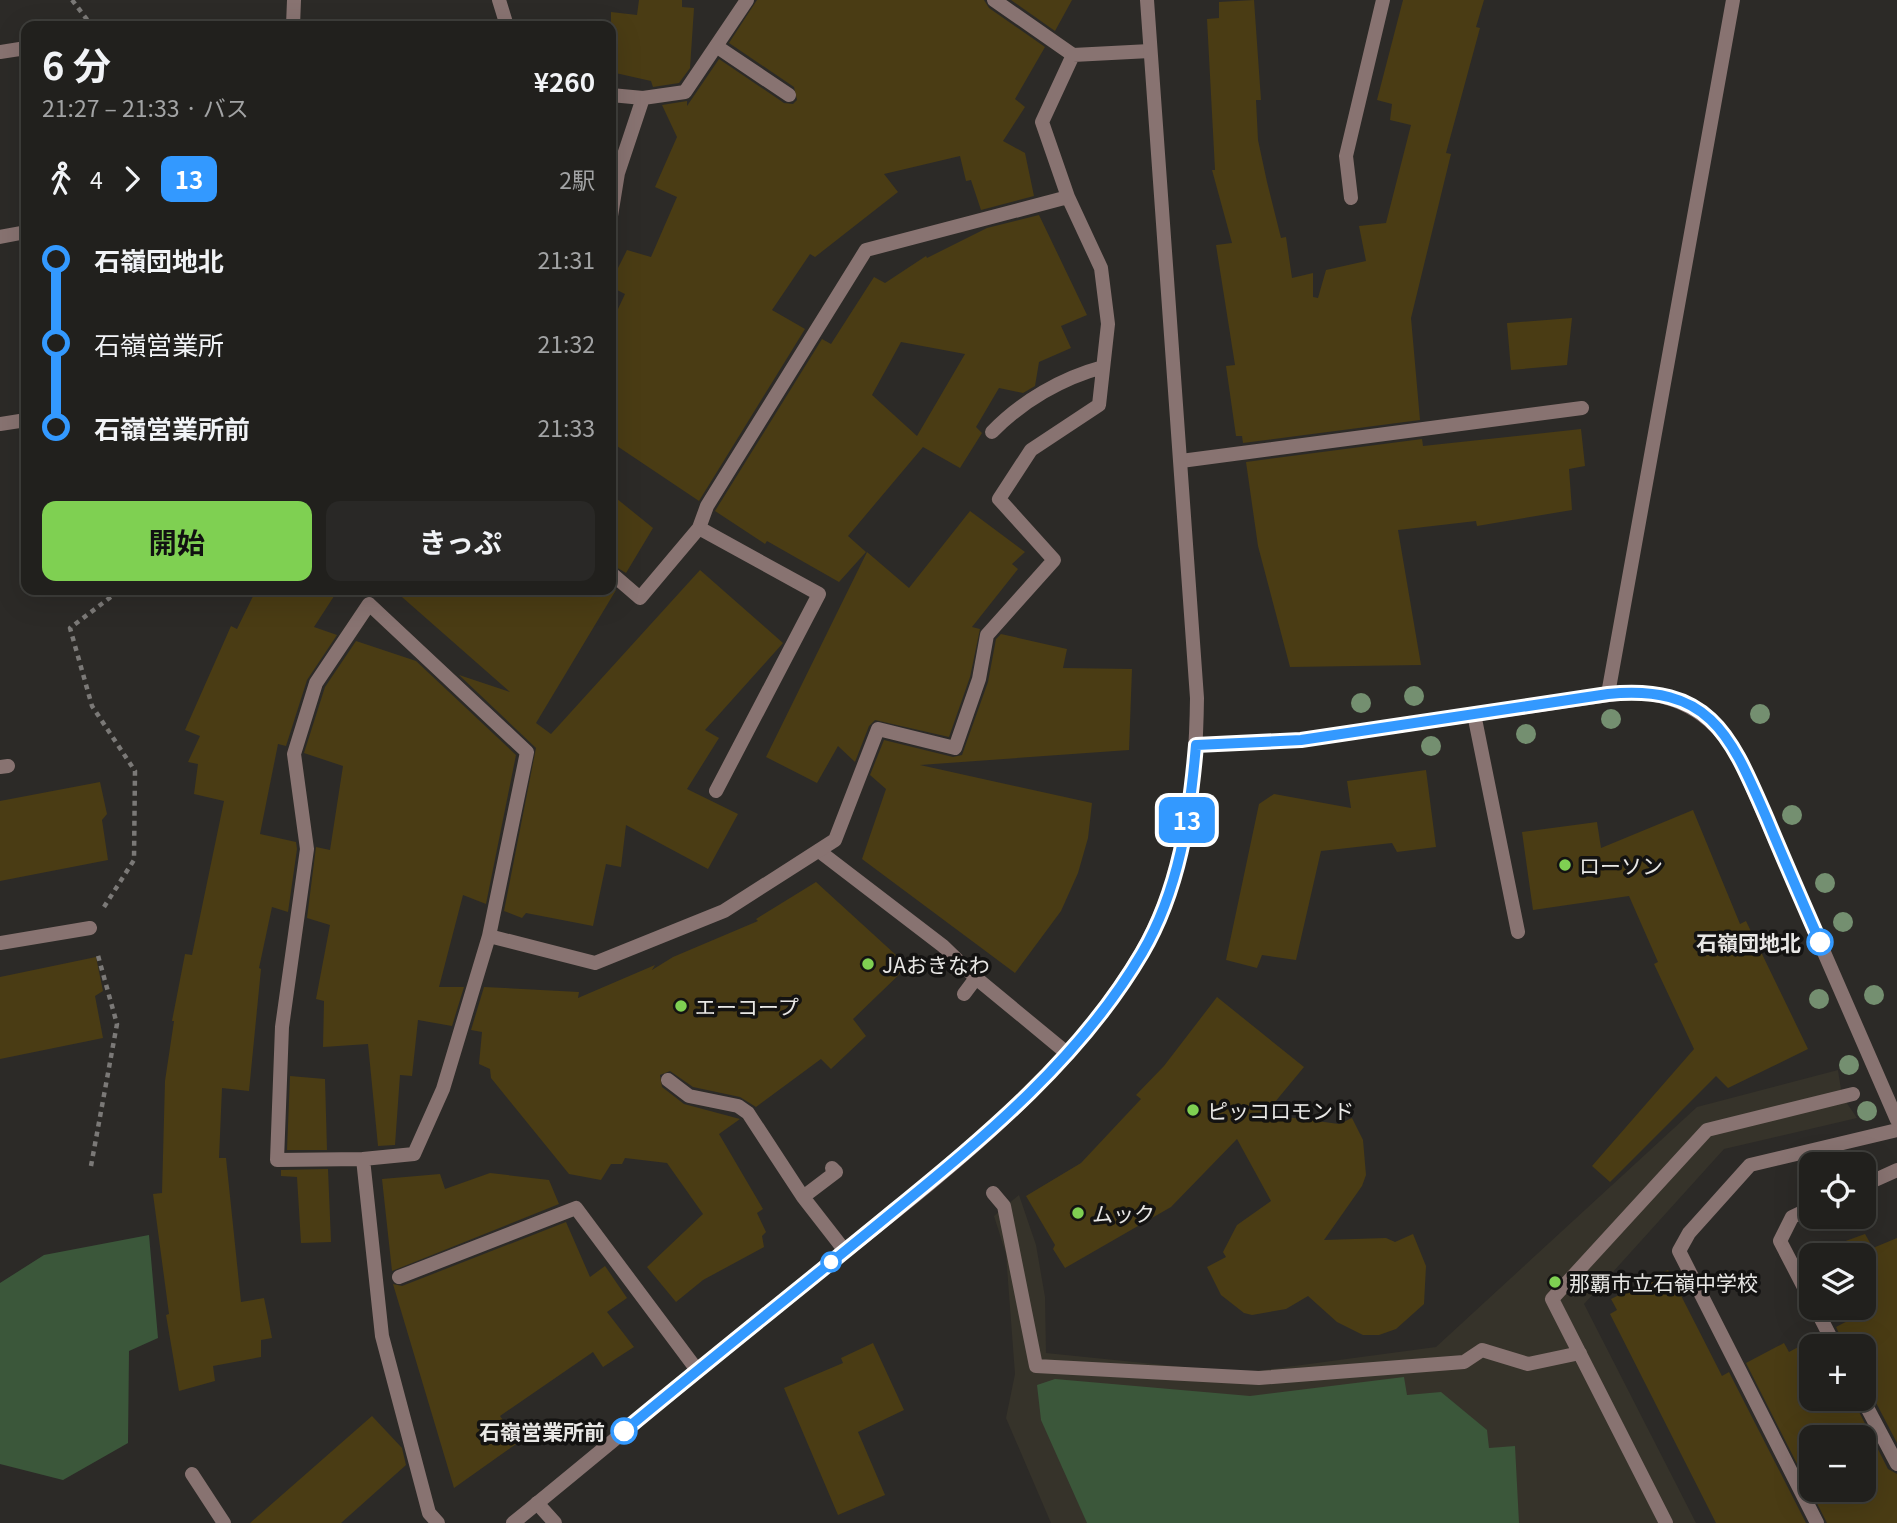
<!DOCTYPE html>
<html lang="ja">
<head>
<meta charset="utf-8">
<style>
  :root { --surface:#21201d; --page:#292826; --text:#f1f3f6; --muted:#a2a3a4; --line:#3e3e3b; --accent:#7fd052 }
  body { margin:0; font-family:Georgia,"Noto Sans JP",serif; background:var(--page); color:var(--text); height:100vh; display:flex; flex-direction:column; font-size:26px; white-space:nowrap }
  * { box-sizing:border-box; margin:0 }
  p { font-size:23px; color:var(--muted) }
  .icon { flex:none; width:38px; height:38px; fill:none; stroke:currentColor; stroke-width:2; stroke-linecap:round; stroke-linejoin:round }
  .map { position:relative; flex:1; overflow:hidden }
  .details { position:absolute; left:21px; top:21px; width:595px; height:574px; display:flex; flex-direction:column; background:var(--surface); border-radius:14px; box-shadow:0 7px 28px #0002,0 0 0 2px var(--line) }
  .details>* { flex:none }
  .badge { padding:0 14px; border-radius:10px; font-size:24px; line-height:46px }
  .tools { position:absolute; left:1799px; top:1152px; display:grid; gap:14px }
  .tools a { display:grid; place-items:center; width:77px; height:77px; border-radius:14px; background:var(--surface); box-shadow:0 7px 28px #0002,0 0 0 2px var(--line); font-size:35px }
  .map>.badge { position:absolute; translate:-50% -50%; box-shadow:0 0 0 4px #fff }
  .legs { display:flex; align-items:center; gap:10px; height:77px; padding:0 21px; font-size:23px }
  .legs p { margin-inline-start:auto }
  .head { display:flex; align-items:center; justify-content:space-between; height:119px; padding:0 21px }
  h1 { font-size:38px; font-weight:700; line-height:52px }
  .button { display:flex; gap:14px; margin-top:auto; padding:14px 21px }
  .button a { flex:1; height:80px; border-radius:14px; background:var(--accent); color:#111; font-size:28px; font-weight:700; line-height:80px; text-align:center }
  .button a+a { background:var(--page); color:var(--text) }
  ul { padding:0 21px; list-style:none }
  li { display:flex; align-items:center; gap:24px; height:84px; font-size:26px }
  li i { display:grid; place-items:center; width:10px; height:100%; margin:0 9px; background:currentColor }
  li i::after { content:''; width:18px; height:18px; margin:-9px; border:5px solid; border-radius:50%; background:var(--surface) }
  li p { margin-inline-start:auto }
  li:first-child i { background:linear-gradient(#0000 50%,currentColor 0) }
  li:last-child i { background:linear-gradient(currentColor 50%,#0000 0) }
  .map>svg:first-child { display:block }
  .built { fill:#36332a }
  .green { fill:#3b573a }
  .building { fill:#4a3c14; fill-rule:evenodd }
  .lines { fill:none; stroke-linecap:round; stroke-linejoin:round }
  .path { stroke:#7b7977; stroke-width:4.5; stroke-dasharray:5 5; stroke-linecap:butt }
  .service { stroke:#887371; stroke-width:14 }
  .minor { stroke:#887371; stroke-width:14 }
  .tertiary { stroke:#887371; stroke-width:14 }
  .tree { fill:#748f70 }
  .line-1-casing { stroke:#fff; stroke-width:16 }
  .line-1 { stroke:#39f; stroke-width:10 }
  .poi-dot { fill:#7fd052; stroke:#141312; stroke-width:2.5 }
  .stop-1-dot { fill:#fff; stroke:#39f; stroke-width:3.5 }
  .labels { text-anchor:middle; dominant-baseline:central; stroke-width:7; stroke-linejoin:round; paint-order:stroke }
  .poi-label { font-size:21px; fill:#e8e7e5; stroke:#141312; text-anchor:start }
  .stop-label { font-size:21px; font-weight:bold; fill:#e8e7e5; stroke:#141312; text-anchor:end }
</style>
</head>
<body>
<div class="map">
<svg width="1897" height="1523" viewBox="0 0 1897 1523">
  <rect width="100%" height="100%" fill="#2c2a27"/>
  <path class="built" d="M 1838,1070 L 1842,1096 L 1857,1118 L 1724,1149 L 1584,1304 L 1696,1523 L 1051,1523 L 1006,1418 L 1015,1374 L 1006,1254 L 994,1216 L 1019,1195 L 1036,1245 L 1045,1297 L 1046,1353 L 1242,1373 L 1436,1347 L 1697,1107 Z"/>
  <path class="green" d="M 149,1235 L 158,1338 L 129,1351 L 128,1443 L 63,1480 L 0,1464 L 0,1283 L 44,1255 Z
    M 1404,1377 L 1407,1395 L 1441,1392 L 1487,1430 L 1489,1448 L 1515,1446 L 1519,1523 L 1087,1523 L 1041,1420 L 1037,1385 L 1055,1379 L 1250,1396 Z"/>
  <path class="building" d="M 639,0 L 682,0 L 682,7 L 694,8 L 690,68 L 679,83 L 653,87 L 651,81 L 611,72 L 611,12 L 637,15 Z
    M 757,0 L 984,0 L 989,8 L 1045,47 L 1015,99 L 1025,107 L 1003,141 L 1025,153 L 1034,196 L 981,210 L 971,180 L 966,181 L 960,156 L 884,174 L 898,192 L 815,257 L 810,254 L 772,310 L 805,329 L 699,501 L 611,442 L 611,324 L 625,294 L 611,287 L 611,282 L 627,250 L 651,257 L 677,197 L 655,187 L 677,137 L 662,105 L 687,101 L 687,106 L 719,59 L 784,103 L 793,104 L 797,100 L 794,87 L 729,43 Z
    M 1011,0 L 1072,0 L 1055,31 Z
    M 1254,0 L 1261,100 L 1256,100 L 1258,140 L 1267,182 L 1281,238 L 1286,237 L 1292,278 L 1313,273 L 1313,297 L 1318,298 L 1326,270 L 1366,261 L 1359,226 L 1386,223 L 1411,125 L 1390,120 L 1392,104 L 1377,100 L 1403,0 L 1484,0 L 1476,27 L 1480,28 L 1446,153 L 1451,154 L 1411,318 L 1420,420 L 1243,443 L 1242,436 L 1236,436 L 1226,366 L 1235,365 L 1216,245 L 1232,243 L 1212,170 L 1215,170 L 1207,19 L 1219,18 L 1219,2 Z
    M 1039,215 L 1087,315 L 1061,326 L 1071,348 L 1039,362 L 1035,386 L 1023,393 L 999,388 L 976,427 L 982,433 L 960,468 L 923,447 L 848,536 L 866,552 L 839,582 L 767,541 L 765,544 L 715,511 L 822,339 L 831,344 L 874,277 L 885,283 L 926,256 L 927,258 L 987,228 ZM 901,342 L 965,354 L 917,436 L 872,395 Z
    M 1572,318 L 1567,365 L 1511,370 L 1507,323 Z
    M 1581,429 L 1585,466 L 1569,469 L 1572,510 L 1477,526 L 1476,521 L 1398,530 L 1421,665 L 1290,667 L 1258,546 L 1246,462 L 1422,439 L 1423,446 Z
    M 611,494 L 653,528 L 626,573 L 611,564 Z
    M 970,511 L 1025,552 L 1012,564 L 1018,569 L 972,627 L 980,629 L 970,677 L 949,737 L 875,720 L 869,726 L 855,762 L 838,746 L 817,783 L 766,757 L 867,552 L 909,588 Z
    M 700,570 L 783,643 L 705,730 L 719,738 L 687,789 L 738,814 L 708,869 L 626,825 L 621,867 L 606,864 L 593,926 L 526,913 L 522,918 L 504,911 L 536,748 L 459,675 L 510,692 L 394,590 L 611,590 L 611,585 L 616,590 L 536,723 L 551,734 Z
    M 256,590 L 338,590 L 314,627 L 337,635 L 307,680 L 286,746 L 278,744 L 260,834 L 296,842 L 297,849 L 288,912 L 272,907 L 259,968 L 261,969 L 249,1091 L 222,1088 L 219,1158 L 226,1158 L 241,1302 L 264,1298 L 272,1338 L 261,1340 L 261,1357 L 213,1366 L 215,1381 L 179,1391 L 166,1315 L 169,1314 L 153,1194 L 162,1193 L 165,1081 L 174,1021 L 172,1021 L 185,954 L 192,955 L 224,801 L 194,794 L 198,764 L 188,762 L 200,736 L 185,730 L 231,626 L 237,629 Z
    M 1001,634 L 1067,649 L 1063,668 L 1132,669 L 1129,750 L 920,765 L 1092,803 L 1088,838 L 1078,873 L 1061,911 L 1015,973 L 862,859 L 886,789 L 870,775 L 884,740 L 953,757 L 962,755 L 988,682 L 996,639 Z
    M 356,641 L 416,661 L 516,755 L 486,904 L 463,895 L 439,987 L 464,987 L 452,1026 L 418,1020 L 412,1076 L 400,1075 L 395,1145 L 378,1146 L 368,1044 L 323,1047 L 324,1001 L 316,999 L 330,925 L 307,918 L 316,847 L 330,850 L 343,766 L 304,753 L 325,687 Z
    M 1426,770 L 1436,847 L 1397,852 L 1392,843 L 1321,851 L 1296,960 L 1262,955 L 1257,968 L 1226,960 L 1259,804 L 1274,794 L 1351,808 L 1347,781 Z
    M 100,782 L 107,814 L 102,820 L 108,860 L 0,881 L 0,801 Z
    M 1693,810 L 1740,924 L 1746,921 L 1808,1049 L 1728,1088 L 1716,1076 L 1610,1182 L 1592,1166 L 1694,1049 L 1654,964 L 1658,962 L 1629,896 L 1533,910 L 1522,832 L 1597,822 L 1601,848 Z
    M 816,882 L 908,966 L 853,1019 L 866,1036 L 831,1069 L 821,1059 L 756,1107 L 740,1097 L 693,1087 L 670,1071 L 660,1075 L 662,1087 L 684,1104 L 740,1119 L 719,1134 L 763,1209 L 757,1213 L 766,1232 L 762,1236 L 764,1247 L 703,1280 L 676,1302 L 647,1267 L 703,1214 L 667,1163 L 625,1158 L 622,1164 L 611,1164 L 601,1180 L 569,1174 L 491,1078 L 490,1069 L 479,1064 L 482,1032 L 471,1030 L 484,987 L 579,992 L 578,998 L 655,965 L 652,970 L 673,957 L 758,921 L 756,919 Z
    M 96,957 L 103,991 L 95,996 L 103,1038 L 0,1059 L 0,977 Z
    M 1217,997 L 1304,1067 L 1265,1114 L 1339,1124 L 1352,1118 L 1363,1140 L 1366,1175 L 1362,1186 L 1324,1240 L 1386,1238 L 1395,1242 L 1413,1234 L 1426,1266 L 1424,1304 L 1396,1329 L 1379,1335 L 1363,1335 L 1337,1322 L 1308,1296 L 1286,1309 L 1252,1315 L 1244,1313 L 1221,1295 L 1207,1267 L 1226,1257 L 1223,1252 L 1237,1225 L 1271,1201 L 1237,1139 L 1171,1207 L 1065,1268 L 1053,1249 L 1055,1245 L 1026,1196 L 1081,1163 L 1141,1099 L 1136,1095 L 1164,1066 Z
    M 290,1076 L 325,1079 L 327,1150 L 287,1150 Z
    M 328,1169 L 331,1242 L 301,1243 L 297,1177 L 281,1176 L 281,1170 Z
    M 490,1173 L 549,1180 L 559,1204 L 392,1271 L 382,1179 L 440,1174 L 445,1189 Z
    M 566,1222 L 590,1277 L 605,1266 L 627,1298 L 607,1312 L 634,1347 L 603,1367 L 593,1352 L 500,1416 L 519,1442 L 454,1488 L 393,1284 L 402,1286 Z
    M 1865,1234 L 1873,1248 L 1897,1238 L 1897,1443 L 1871,1393 L 1864,1389 L 1864,1346 L 1845,1346 L 1836,1327 L 1859,1315 L 1856,1307 L 1864,1307 L 1864,1255 L 1833,1255 L 1829,1247 Z
    M 1668,1270 L 1722,1376 L 1729,1372 L 1806,1523 L 1716,1523 L 1610,1314 L 1617,1310 L 1611,1299 Z
    M 1819,1336 L 1824,1346 L 1811,1346 L 1811,1398 L 1852,1398 L 1888,1469 L 1897,1474 L 1897,1523 L 1827,1523 L 1746,1363 L 1784,1343 L 1789,1352 ZM 1811,1437 L 1864,1437 L 1864,1489 L 1811,1489 Z
    M 873,1343 L 904,1410 L 858,1432 L 885,1495 L 838,1515 L 784,1388 L 843,1363 L 841,1358 Z
    M 372,1416 L 402,1448 L 406,1465 L 341,1523 L 250,1523 Z"/>
  <g class="lines">
    <path class="path" d="M 72,0 L 92,26
      M 104,907 L 134,860 L 135,771 L 92,706 L 70,628 L 120,590
      M 91,1166 L 117,1024 L 97,952"/>
    <path class="service" d="M 1474,714 L 1518,932
      M 819,851 L 943,946 L 976,978 L 964,994
      M 976,978 L 1068,1054
      M 668,1080 L 689,1096 L 738,1106 L 748,1113 L 803,1197 L 845,1251
      M 1864,1185 L 1897,1170
      M 993,1193 L 1004,1206 L 1036,1366 L 1259,1378 L 1464,1362 L 1482,1350 L 1528,1364 L 1580,1353
      M 803,1197 L 836,1172 L 832,1168
      M 1811,1208 L 1792,1217 L 1780,1241 L 1811,1301
      M 1815,1307 L 1835,1346
      M 1862,1398 L 1897,1464
      M 1666,1523 L 1552,1299 L 1707,1130 L 1853,1094
      M 1817,1523 L 1679,1251 L 1689,1233 L 1750,1165 L 1897,1130"/>
    <path class="minor" d="M 499,0 L 507,26
      M 994,0 L 1073,55
      M 293,26 L 294,0
      M 716,46 L 789,95
      M 0,52 L 26,48
      M 611,95 L 643,98 L 618,173 L 611,216
      M 643,98 L 685,92 L 747,0
      M 1351,198 L 1346,156 L 1383,0
      M 0,237 L 26,232
      M 0,424 L 26,420
      M 992,432 C 1022,401 1062,378 1103,367
      M 1181,461 L 1582,408
      M 611,573 L 640,598 L 699,528
      M 0,767 L 8,766
      M 716,791 L 819,594 L 699,528 L 707,506 L 866,250 L 1068,197
      M 0,943 L 90,928
      M 363,1159 L 414,1154 L 443,1089 L 489,936
      M 399,1277 L 576,1208 L 697,1370
      M 192,1474 L 224,1523
      M 537,1503 L 555,1523
      M 438,1523 L 429,1513 L 382,1336 L 363,1159 L 277,1160 L 282,1027 L 307,849 L 294,754 L 316,683 L 369,604 L 527,752 L 489,936 L 595,963 L 724,911 L 835,840 L 878,729 L 955,748 L 979,679 L 987,635 L 1054,560 L 999,499 L 1031,450 L 1099,405 L 1108,324 L 1101,268 L 1068,197 L 1042,122 L 1073,55 L 1150,51"/>
    <path class="tertiary" d="M 1608,694 L 1733,0
      M 1196,745 L 1301,740 L 1629,692 C 1682,694 1718,717 1742,764 L 1897,1120
      M 513,1523 C 610,1444 706,1363 803,1285 C 925,1187 1061,1090 1141,953 C 1186,876 1196,785 1197,698 L 1147,0"/>
  </g>
  <g class="tree">
    <circle cx="1414" cy="696" r="10"/>
    <circle cx="1361" cy="703" r="10"/>
    <circle cx="1760" cy="714" r="10"/>
    <circle cx="1611" cy="719" r="10"/>
    <circle cx="1526" cy="734" r="10"/>
    <circle cx="1431" cy="746" r="10"/>
    <circle cx="1792" cy="815" r="10"/>
    <circle cx="1825" cy="883" r="10"/>
    <circle cx="1843" cy="922" r="10"/>
    <circle cx="1874" cy="995" r="10"/>
    <circle cx="1819" cy="999" r="10"/>
    <circle cx="1849" cy="1065" r="10"/>
    <circle cx="1867" cy="1111" r="10"/>
  </g>
  <g class="lines">
    <g class="line-1-casing">
      <path id="line-1" d="M 624,1431 C 713,1357 804,1285 894,1211 C 987,1135 1081,1057 1142,953 C 1179,890 1190,816 1196,745 L 1301,740 L 1608,694 C 1712,684 1731,737 1767,819 C 1784,860 1802,901 1820,942"/>
    </g>
    <use href="#line-1" class="line-1"/>
  </g>
  <g class="poi-dot">
    <circle cx="1565" cy="865" r="7"/>
    <circle cx="868" cy="964" r="7"/>
    <circle cx="681" cy="1006" r="7"/>
    <circle cx="1193" cy="1110" r="7"/>
    <circle cx="1078" cy="1213" r="7"/>
    <circle cx="1555" cy="1282" r="7"/>
  </g>
  <g class="stop-1-dot">
    <circle cx="1820" cy="942" r="12"/>
    <circle cx="831" cy="1262" r="9"/>
    <circle cx="624" cy="1431" r="12"/>
  </g>
  <g class="labels">
    <g class="poi-label">
      <text x="1579" y="865">ローソン</text>
      <text x="882" y="964">JAおきなわ</text>
      <text x="695" y="1006">エーコープ</text>
      <text x="1207" y="1110">ピッコロモンド</text>
      <text x="1092" y="1213">ムック</text>
      <text x="1569" y="1282">那覇市立石嶺中学校</text>
    </g>
    <g class="stop-label">
      <text x="1801" y="942">石嶺団地北</text>
      <text x="605" y="1431">石嶺営業所前</text>
    </g>
  </g>
</svg>
<div class="tools">
<a><svg class="icon" aria-label="locate" viewBox="0 0 24 24"><circle cx="12" cy="12" r="6"/><path d="M12 2v4M12 18v4M2 12h4M18 12h4"/></svg></a>
<a><svg class="icon" aria-label="layers" viewBox="0 0 24 24"><path d="M12 4l9 5-9 5-9-5zM3 14l9 5 9-5"/></svg></a>
<a>+</a>
<a>−</a>
</div>
<b class="badge" style="left:1187px;top:820px;background:#39f;color:#fff">13</b>
<section class="details">
<div class="head"><div><h1>6 分</h1><p>21:27 – 21:33 · バス</p></div><b>¥260</b></div>
<div class="legs"><svg class="icon" aria-label="walk" viewBox="0 0 24 24"><circle cx="13" cy="4" r="2"/><path d="M13 8l-2 6 4 7M11 14l-3 7M7 12l3-4h3l4 4"/></svg>4<svg class="icon" aria-label="forward" viewBox="0 0 24 24"><path d="M9 5l7 7-7 7"/></svg><b class="badge" style="background:#39f;color:#fff">13</b><p>2駅</p></div>
<ul>
<li><i style="color:#39f"></i><b>石嶺団地北</b><p>21:31</p></li>
<li><i style="color:#39f"></i><span>石嶺営業所</span><p>21:32</p></li>
<li><i style="color:#39f"></i><b>石嶺営業所前</b><p>21:33</p></li>
</ul>
<div class="button"><a>開始</a><a>きっぷ</a></div>
</section>
</div>
</body>
</html>
